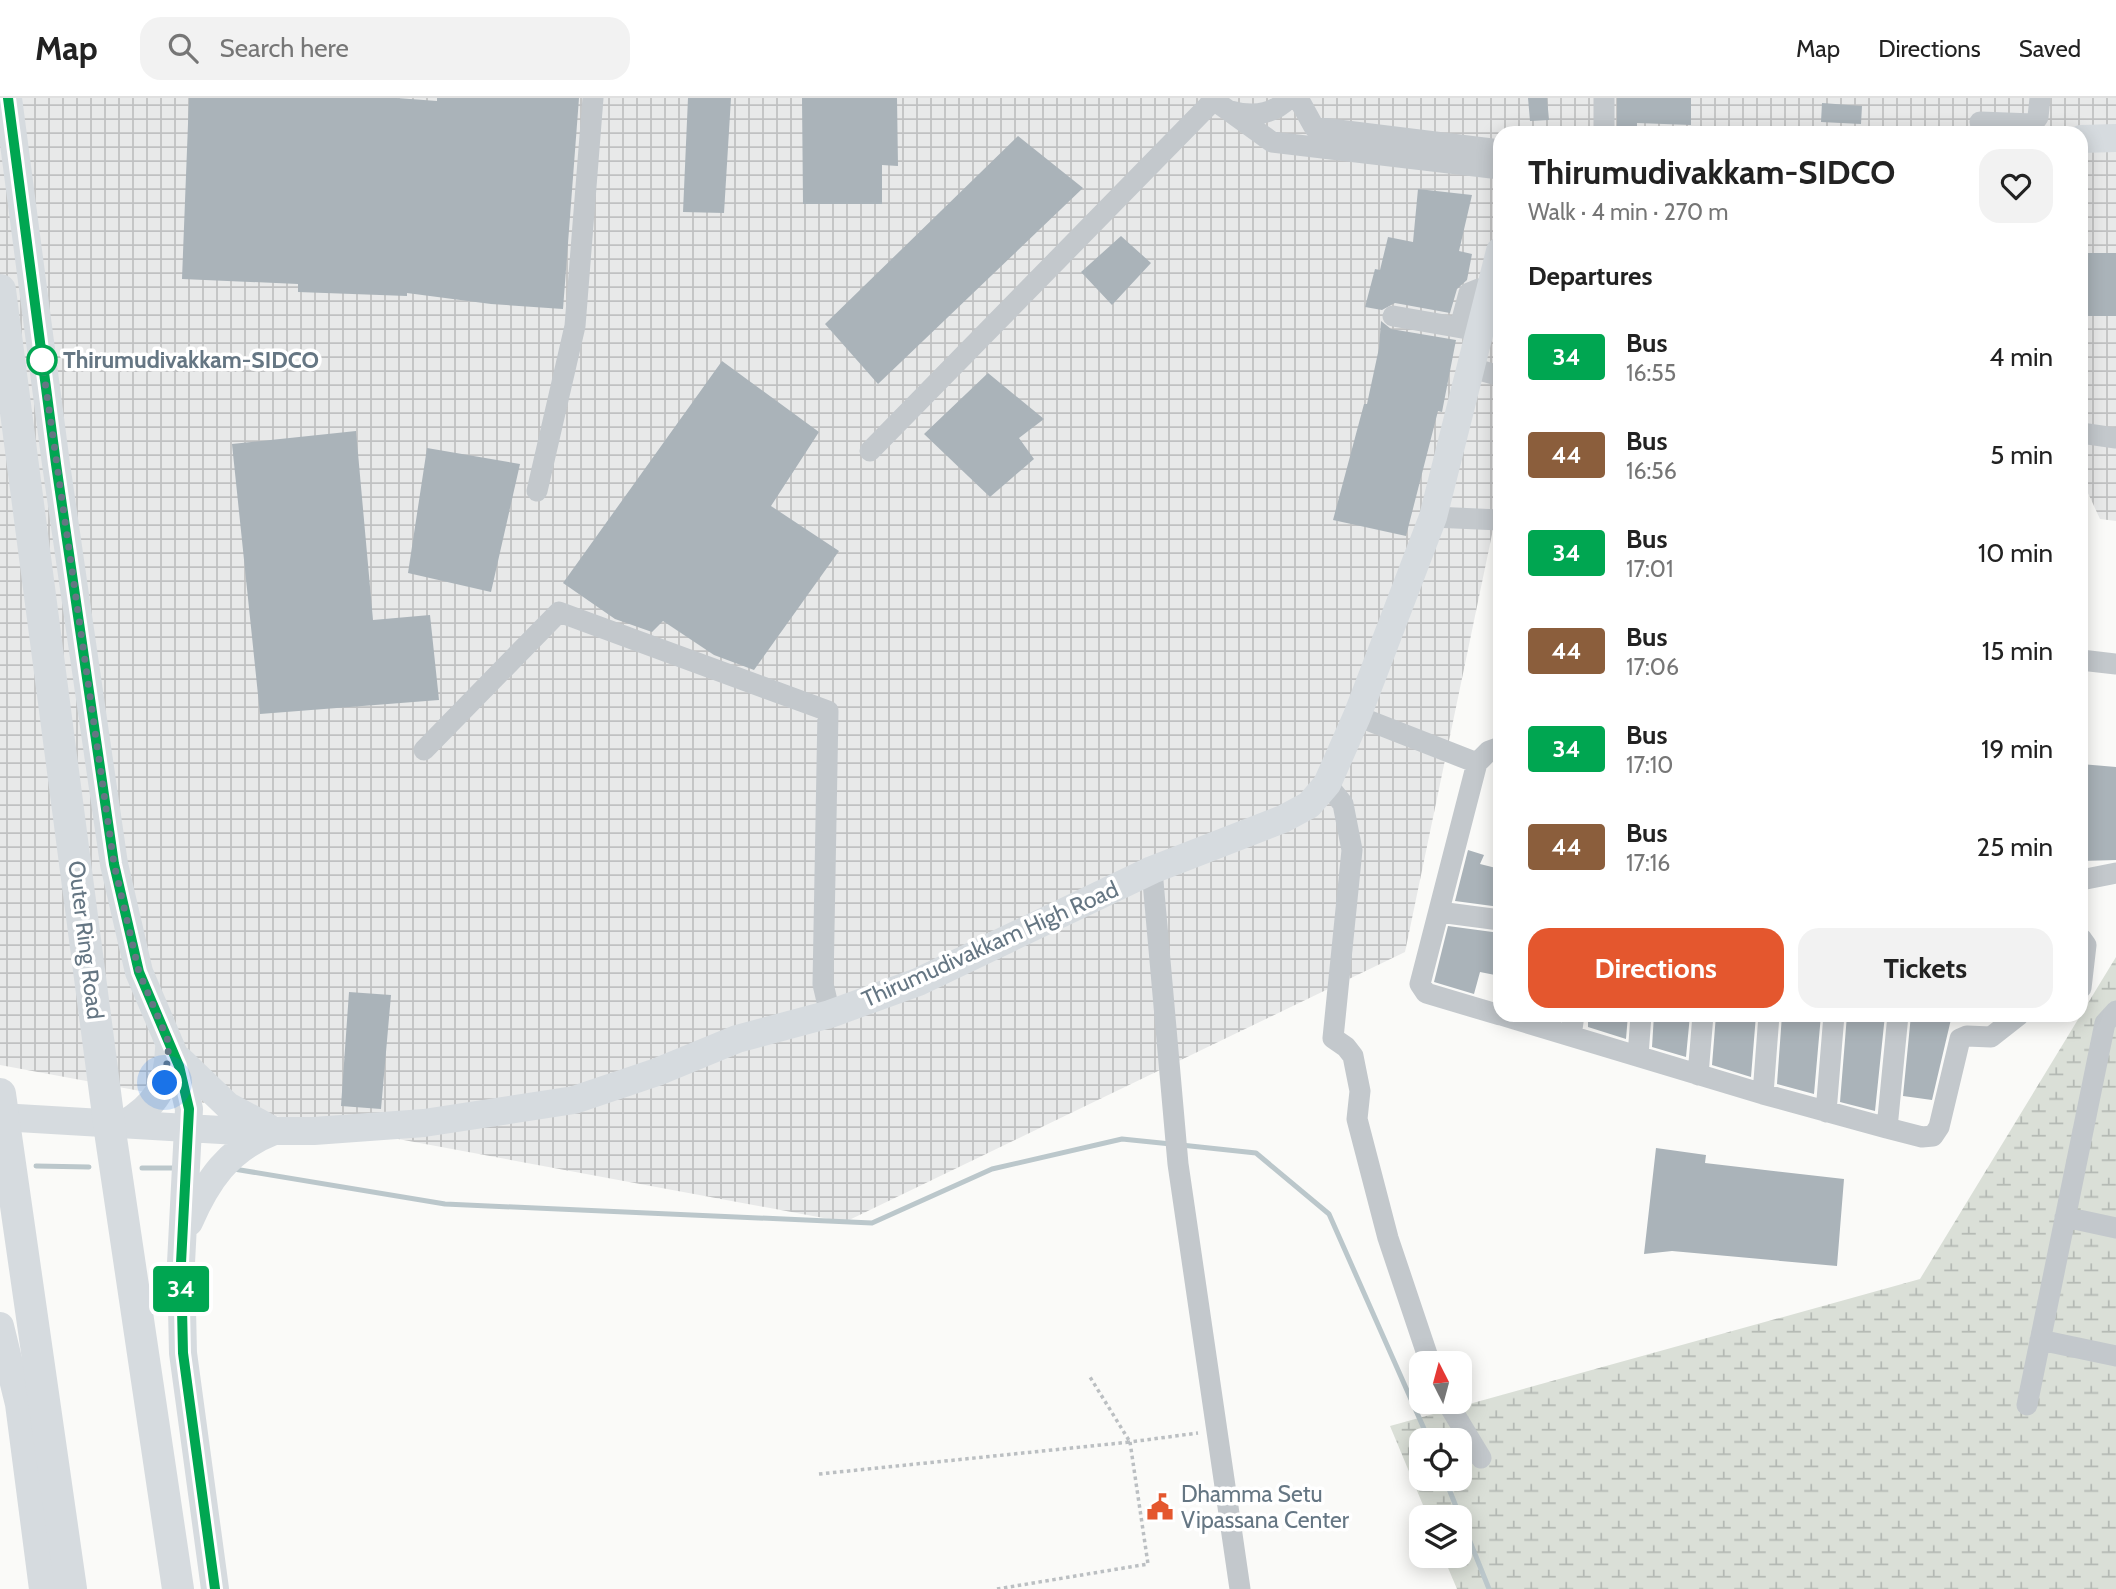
<!DOCTYPE html>
<html lang="en">
<head>
<meta charset="utf-8">
<style>
  :root { --surface:#fff; --page:#f2f2f2; --text:#222; --muted:#767676; --line:#e0e0e0; --accent:#e4572e }
  body { margin:0; font-family:Cabin,sans-serif; background:var(--page); color:var(--text); height:100vh; display:flex; flex-direction:column; font-size:26px; white-space:nowrap }
  * { box-sizing:border-box; margin:0 }
  p { font-size:23px; color:var(--muted) }
  .icon { flex:none; width:38px; height:38px; fill:none; stroke:currentColor; stroke-width:2; stroke-linecap:round; stroke-linejoin:round }
  .map { position:relative; flex:1; overflow:hidden }
  .panel { position:absolute; left:1493px; top:28px; width:595px; height:896px; display:flex; flex-direction:column; background:var(--surface); border-radius:21px; box-shadow:0 4px 18px #0003 }
  .panel>* { flex:none }
  .badge { padding:0 14px; border-radius:5px; font-size:24px; line-height:46px }
  .needle { width:46px; rotate:354deg }
  .fabs { position:absolute; left:1409px; top:1253px; display:grid; gap:14px }
  .fabs a { display:grid; place-items:center; width:63px; height:63px; border-radius:14px; background:var(--surface); box-shadow:0 4px 18px #0003; font-size:35px }
  .you { position:absolute; width:35px; height:35px; margin:-18px; border:5px solid #fff; border-radius:50%; background:#1a73e8; box-shadow:0 0 0 10px #1a73e833 }
  .map>.badge { position:absolute; translate:-50% -50%; box-shadow:0 0 0 4px #fff }
  h2 { padding:0 35px; font-size:26px; line-height:63px }
  .round { display:grid; place-items:center; flex:none; width:74px; height:74px; border-radius:21px; background:var(--page) }
  .overview { display:flex; align-items:center; justify-content:space-between; height:119px; padding:0 35px }
  h1 { font-size:33px; font-weight:700; line-height:52px }
  .action { display:flex; gap:14px; margin-top:auto; padding:14px 35px }
  .action a { flex:1; height:80px; border-radius:21px; background:var(--accent); color:#fff; font-size:28px; font-weight:700; line-height:80px; text-align:center }
  .action a+a { background:var(--page); color:var(--text) }
  ul { padding:0; list-style:none }
  li { display:flex; align-items:center; gap:21px; height:98px; padding:0 35px }
  li div { flex:1 }
  li b { display:block; font-size:26px }
  li em { font-style:normal }
  li .badge { min-width:77px; font-weight:700; text-align:center }
  header { display:flex; align-items:center; gap:42px; box-sizing:border-box; height:98px; padding:0 35px; background:var(--surface); border-bottom:2px solid var(--line) }
  header strong { font-size:33px }
  nav { display:flex; gap:38px; margin-inline-start:auto; font-size:24px }
  .search { width:490px; height:63px; background:var(--page); display:flex; align-items:center; gap:18px; box-sizing:border-box; padding:0 24px; border-radius:21px; color:var(--muted); font-size:26px }
  .map>svg:first-child { display:block }
  .industrial { fill:url(#industrial-grid) }
  .wetland { fill:url(#wetland-marsh); fill-rule:evenodd }
  .lines { fill:none; stroke-linecap:round; stroke-linejoin:round }
  .stream { stroke:#bbc7cb; stroke-width:5 }
  .building { fill:#aab3b9 }
  .path { stroke:#bbbfc2; stroke-width:3.5; stroke-dasharray:3.5 3.5; stroke-linecap:butt }
  .minor { stroke:#c3c8cc; stroke-width:21 }
  .major { stroke:#d6dbdf; stroke-width:28 }
  .highway { stroke:#d6dbdf; stroke-width:32 }
  .line-casing { stroke:#fff; stroke-width:16 }
  .line { stroke:#00a651; stroke-width:10 }
  .walk { stroke:#657683; stroke-width:7; stroke-dasharray:0 12.6 }
  .stop-dot { fill:#fff; stroke:#00a651; stroke-width:3.5 }
  .labels { text-anchor:middle; dominant-baseline:central; stroke-width:7; stroke-linejoin:round; paint-order:stroke }
  .stop-label { font-size:23px; font-weight:bold; fill:#657683; stroke:#fff; text-anchor:start }
  .street-label { font-size:23px; fill:#657683; stroke:#fff }
  .poi-label { font-size:23px; fill:#657683; stroke:#fff; text-anchor:start }
</style>
</head>
<body>
<header>
<strong>Map</strong>
<div class="search"><svg class="icon" aria-label="search" viewBox="0 0 24 24"><circle cx="10" cy="10" r="6"/><path d="M15 15l6 6"/></svg>Search here</div>
<nav><a>Map</a><a>Directions</a><a>Saved</a></nav>
</header>
<div class="map">
<svg width="2116" height="1491" viewBox="0 0 2116 1491">
  <defs>
    <pattern id="industrial-grid" width="8" height="8" patternUnits="userSpaceOnUse" patternTransform="scale(1.75)"><rect width="8" height="8" fill="#e8e9e9"/><path d="M0 4h8M4 0v8" fill="none" stroke="#c0c1c2"/></pattern>
    <pattern id="wetland-marsh" width="20" height="14" patternUnits="userSpaceOnUse" patternTransform="scale(1.75)"><rect width="20" height="14" fill="#dadfd7"/><path d="M1 5h8M5 5V1M11 12h8M15 12V8" fill="none" stroke="#b4b9b4"/></pattern>
  </defs>
  <rect width="100%" height="100%" fill="#fafaf8"/>
  <path class="industrial" d="M 0,0 L 2116,0 L 2116,423 L 2100,421 L 2081,380 L 2081,35 L 1500,35 L 1500,398 L 1405,854 L 845,1124 L 0,967 Z"/>
  <path class="wetland" d="M 2116,859 L 2116,1491 L 1457,1491 L 1443,1458 L 1460,1458 L 1460,1419 L 1428,1419 L 1390,1328 L 1920,1181 ZM 1421,1342 L 1460,1342 L 1460,1381 L 1421,1381 Z"/>
  <g class="lines">
    <path class="stream" d="M 1181,1047 L 1256,1055 L 1329,1116 L 1429,1342
      M 36,1068 L 89,1069
      M 142,1070 L 174,1070
      M 234,1071 L 445,1106 L 872,1125 L 992,1071 L 1122,1041 L 1171,1046
      M 1445,1381 L 1489,1491"/>
  </g>
  <path class="building" d="M 189,0 L 397,0 L 437,3 L 437,0 L 579,0 L 563,211 L 491,206 L 407,195 L 407,198 L 298,194 L 298,186 L 182,181 Z
    M 688,0 L 731,0 L 724,115 L 683,114 Z
    M 802,0 L 897,0 L 898,68 L 882,67 L 882,106 L 803,106 Z
    M 1528,0 L 1547,0 L 1549,22 L 1530,23 Z
    M 1617,0 L 1691,0 L 1691,27 L 1637,25 L 1637,30 L 1617,30 Z
    M 1822,5 L 1862,8 L 1861,26 L 1821,24 Z
    M 1018,38 L 1083,90 L 878,286 L 825,226 Z
    M 1418,91 L 1472,97 L 1459,153 L 1472,156 L 1467,182 L 1457,191 L 1450,215 L 1395,205 L 1382,212 L 1365,209 L 1375,171 L 1380,172 L 1388,139 L 1413,144 Z
    M 1121,138 L 1151,165 L 1112,207 L 1081,174 Z
    M 2087,155 L 2116,155 L 2116,218 L 2087,218 Z
    M 1381,223 L 1391,231 L 1456,242 L 1442,314 L 1438,313 L 1406,438 L 1333,422 L 1364,306 L 1367,306 L 1379,250 Z
    M 722,263 L 819,334 L 771,408 L 839,453 L 754,572 L 714,557 L 663,523 L 652,534 L 615,521 L 563,485 Z
    M 988,275 L 1044,321 L 1019,340 L 1034,361 L 990,399 L 924,336 Z
    M 356,333 L 373,522 L 430,517 L 439,602 L 260,616 L 232,346 Z
    M 427,350 L 520,366 L 491,494 L 408,475 Z
    M 2081,666 L 2116,669 L 2116,762 L 2081,763 Z
    M 1468,752 L 1484,757 L 1480,766 L 1500,771 L 1500,809 L 1455,803 Z
    M 1448,828 L 1500,835 L 1500,878 L 1480,874 L 1474,896 L 1434,884 Z
    M 349,894 L 391,897 L 381,1011 L 341,1008 Z
    M 1588,917 L 1628,917 L 1626,941 L 1588,929 Z
    M 1654,917 L 1690,917 L 1686,959 L 1652,949 Z
    M 1716,917 L 1756,917 L 1751,979 L 1712,967 Z
    M 1782,917 L 1821,917 L 1814,996 L 1777,986 Z
    M 1847,917 L 1885,917 L 1875,1013 L 1840,1004 Z
    M 1911,917 L 1952,917 L 1932,1002 L 1903,998 Z
    M 1656,1050 L 1706,1057 L 1705,1065 L 1844,1081 L 1837,1168 L 1672,1153 L 1644,1156 Z"/>
  <g class="lines">
    <path class="path" d="M 819,1376 L 1130,1344 L 1090,1279
      M 997,1491 L 1148,1466 L 1130,1344 L 1198,1335"/>
    <path class="minor" d="M 1211,0 L 1272,44 L 1500,71
      M 1298,0 L 1314,29 L 1500,52
      M 1604,0 L 1604,35
      M 1231,13 C 1252,19 1273,17 1289,0
      M 1980,24 L 2033,26 L 2038,19 L 2040,0
      M 1393,218 L 1479,233
      M 1460,229 L 1469,195 L 1479,191 L 1491,192
      M 1472,270 L 1500,278
      M 2081,335 L 2116,340
      M 870,353 L 1213,3
      M 537,393 L 575,228 L 593,0
      M 1433,419 L 1500,422
      M 2081,562 L 2116,566
      M 1357,618 L 1477,665
      M 1500,649 L 1489,653 L 1477,665 L 1420,886 L 1426,895 L 1500,917
      M 424,652 L 559,514 L 828,613 L 823,886 L 830,916
      M 1327,686 L 1343,706 L 1352,752 L 1333,940 L 1346,949 L 1353,958 L 1360,993 L 1357,1021 L 1388,1140 L 1430,1265
      M 1152,772 L 1178,1066 L 1240,1491
      M 2081,782 L 2116,775
      M 1439,814 L 1500,822
      M 2081,840 L 2086,847 L 2081,890
      M 1501,917 L 1763,996 L 1887,1030 L 1898,917
      M 1571,938 L 1574,917
      M 1638,958 L 1641,917
      M 1698,977 L 1703,917
      M 1763,996 L 1769,917
      M 1826,1014 L 1834,917
      M 1887,1030 L 1922,1039 L 1933,1038 L 1939,1029 L 1960,941 L 1967,938 L 1991,939 L 2019,917
      M 2065,1119 L 2116,1130
      M 2040,1242 L 2116,1258
      M 1447,1304 L 1481,1360
      M 2027,1307 L 2105,925 L 2116,913"/>
    <path class="major" d="M 8,0 L 56,366 L 114,766 L 139,874 L 179,968 L 189,1011 L 181,1165 L 183,1255 L 215,1491
      M 2081,41 L 2116,40
      M 180,962 L 228,1008 L 269,1030
      M 0,1019 L 238,1033 L 314,1033 L 424,1025 L 574,1002 L 657,974 L 737,941 L 830,916 L 918,884 L 1152,772 L 1283,721 L 1309,707 L 1327,686 L 1357,618 L 1433,419 L 1500,153
      M 124,1026 C 155,1008 168,988 169,951
      M 189,1124 C 207,1083 228,1051 272,1034
      M 0,1228 L 19,1306 L 43,1491"/>
    <path class="highway" d="M 0,192 L 111,1040 L 178,1491
      M 0,996 L 71,1491"/>
  </g>
  <g class="lines">
    <g class="line-casing">
      <path id="line" d="M 8,0 L 56,366 L 114,766 L 139,874 L 179,968 L 189,1011 L 181,1165 L 183,1255 L 215,1491"/>
    </g>
    <use href="#line" class="line"/>
    <path class="walk" d="M 42,262 L 114,766 L 139,874 L 169,945 L 165,985"/>
  </g>
  <defs>
    <g id="civic-bare" transform="scale(2.1)"><path d="M-.6-6.5H3V-4.5H.6V-3L4-1V1h2V6H-6V1h2V-1L-.6-3ZM-1.2 2.5V6h2.4V2.5Z" fill="#e4572e" stroke="#fff" stroke-width="2.5" paint-order="stroke"/></g>
  </defs>
  <g fill-rule="evenodd">
    <use href="#civic-bare" x="1160" y="1409"/>
  </g>
  <circle class="stop-dot" cx="42" cy="262" r="14"/>
  <g class="labels">
    <g class="stop-label">
      <text x="63" y="262">Thirumudivakkam-SIDCO</text>
    </g>
    <g class="street-label">
      <text transform="translate(86 842) rotate(83)">Outer Ring Road</text>
      <text transform="translate(990 846) rotate(-24)">Thirumudivakkam High Road</text>
    </g>
    <g class="poi-label">
      <text x="1181" y="1396">Dhamma Setu<tspan x="1181" dy="26">Vipassana Center</tspan></text>
    </g>
  </g>
</svg>
<div class="fabs">
<a><svg class="needle" viewBox="-14 -14 28 28"><path d="M0-13l5 13h-10z" fill="#e53935"/><path d="M0 13l5-13h-10z" fill="#767676"/></svg></a>
<a><svg class="icon" aria-label="locate" viewBox="0 0 24 24"><circle cx="12" cy="12" r="6"/><path d="M12 2v4M12 18v4M2 12h4M18 12h4"/></svg></a>
<a><svg class="icon" aria-label="layers" viewBox="0 0 24 24"><path d="M12 4l9 5-9 5-9-5zM3 14l9 5 9-5"/></svg></a>
</div>
<div class="you" style="left:165px;top:985px"></div>
<b class="badge" style="left:181px;top:1191px;background:#00a651;color:#fff">34</b>
<section class="panel">
<div class="overview"><div><h1>Thirumudivakkam-SIDCO</h1><p>Walk · 4 min · 270 m</p></div><a class="round"><svg class="icon" aria-label="heart" viewBox="0 0 24 24"><path d="M12 20l-8-8c-3-5 5-10 8-4 3-6 11-1 8 4z"/></svg></a></div>
<h2>Departures</h2>
<ul>
<li><span class="badge" style="background:#00a651;color:#fff">34</span><div><b>Bus</b><p>16:55</p></div><em>4 min</em></li>
<li><span class="badge" style="background:#8b5e3c;color:#fff">44</span><div><b>Bus</b><p>16:56</p></div><em>5 min</em></li>
<li><span class="badge" style="background:#00a651;color:#fff">34</span><div><b>Bus</b><p>17:01</p></div><em>10 min</em></li>
<li><span class="badge" style="background:#8b5e3c;color:#fff">44</span><div><b>Bus</b><p>17:06</p></div><em>15 min</em></li>
<li><span class="badge" style="background:#00a651;color:#fff">34</span><div><b>Bus</b><p>17:10</p></div><em>19 min</em></li>
<li><span class="badge" style="background:#8b5e3c;color:#fff">44</span><div><b>Bus</b><p>17:16</p></div><em>25 min</em></li>
</ul>
<div class="action"><a>Directions</a><a>Tickets</a></div>
</section>
</div>
</body>
</html>
